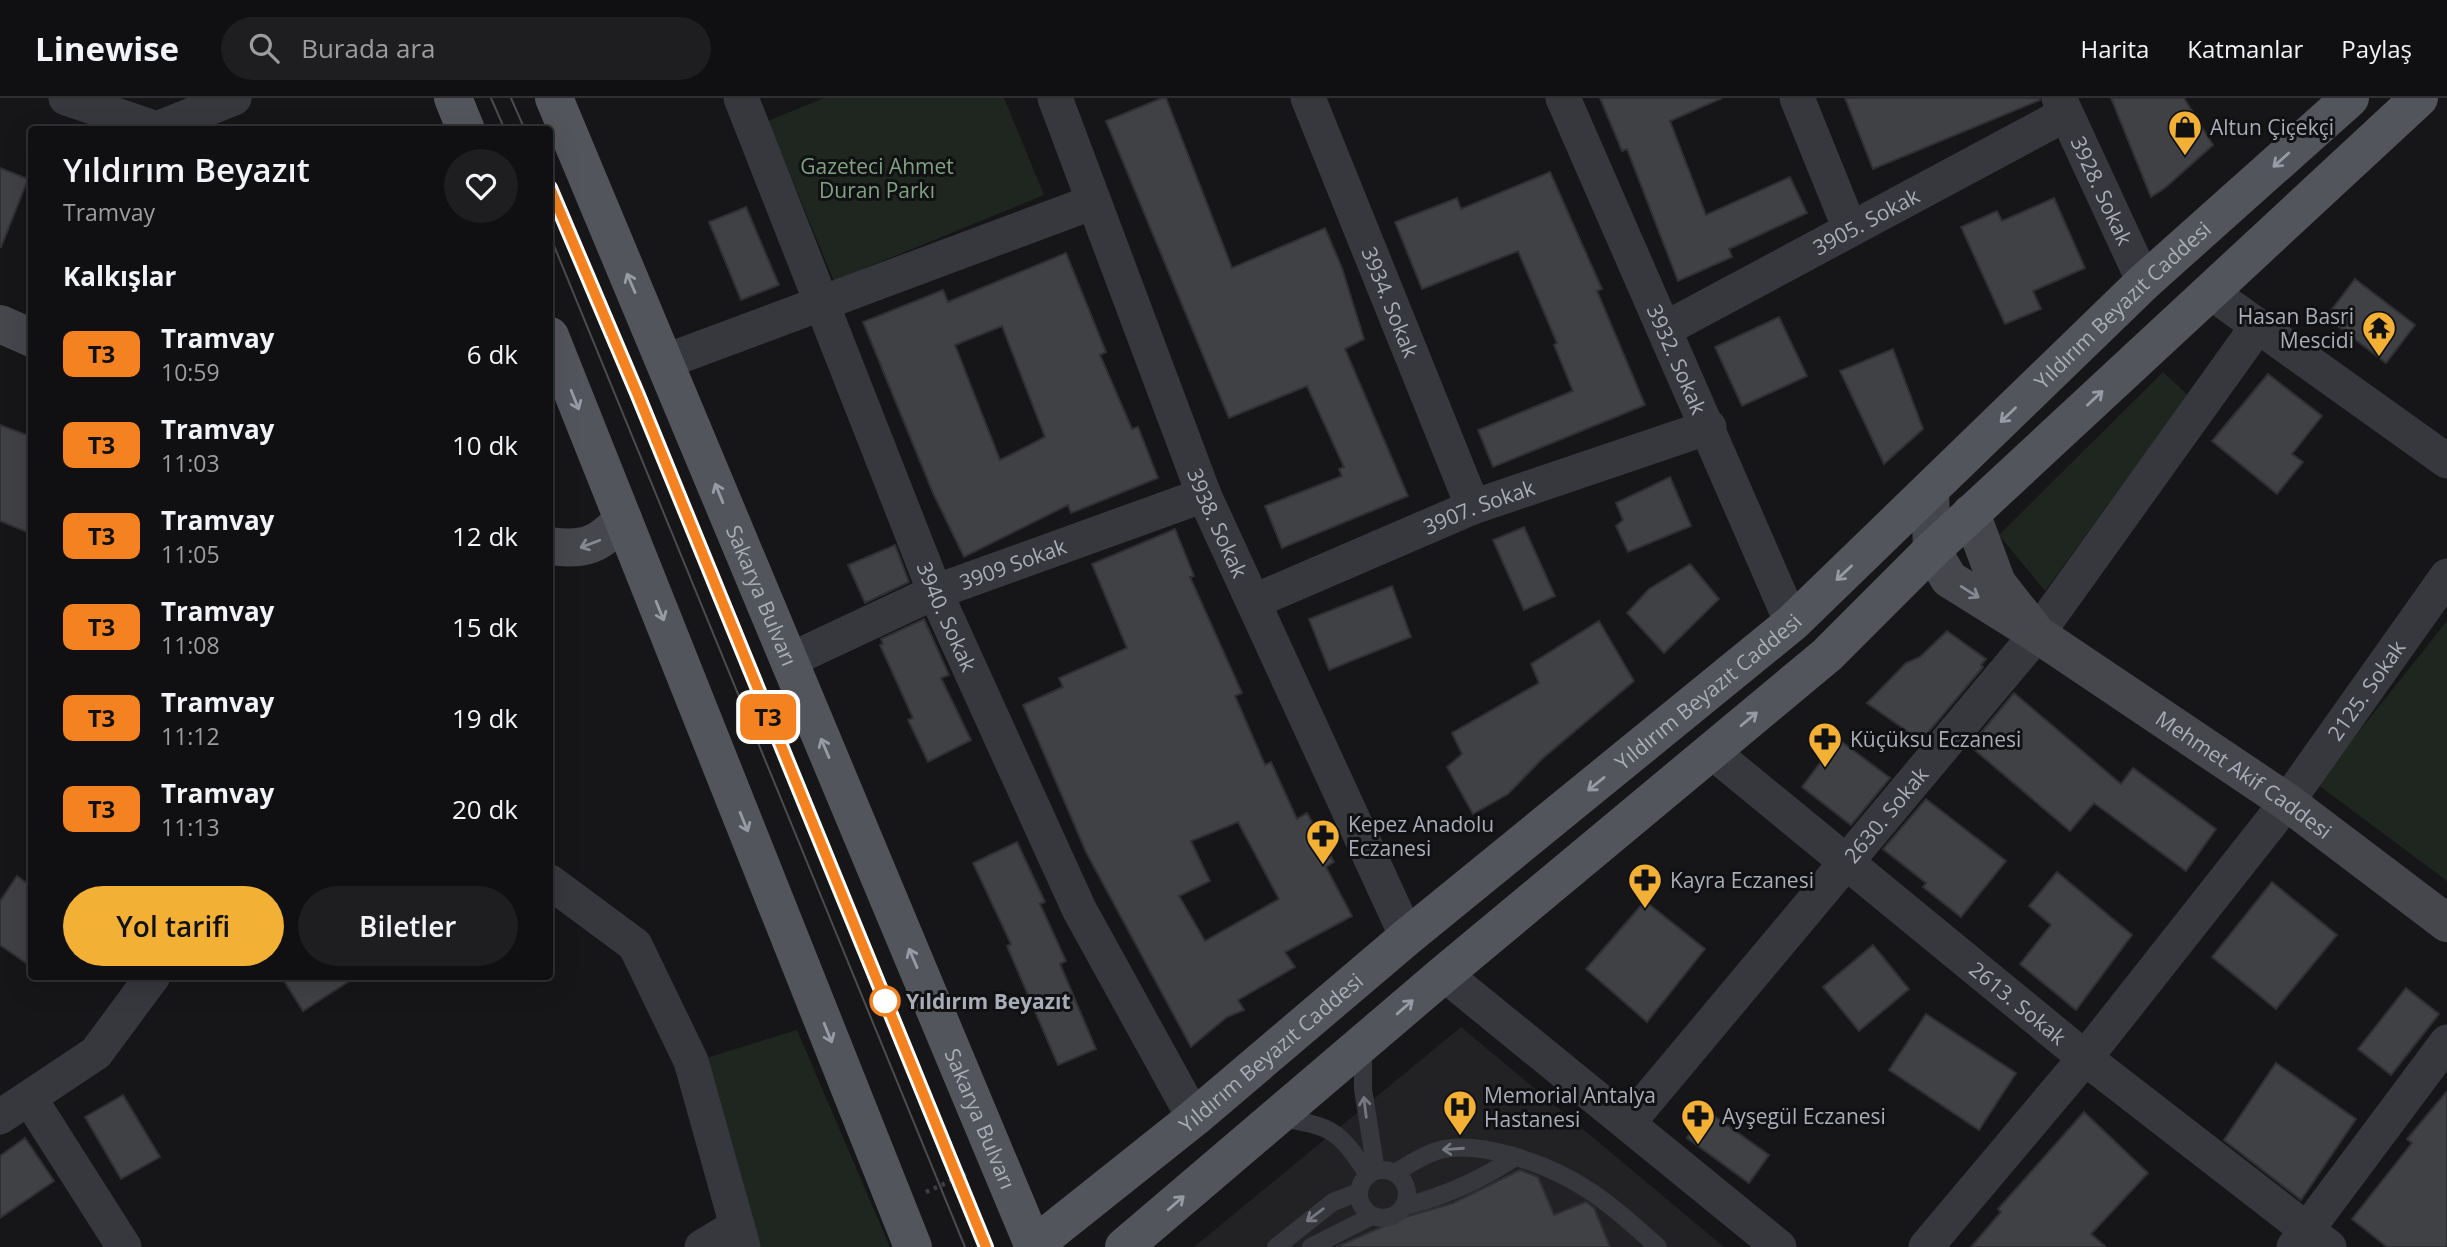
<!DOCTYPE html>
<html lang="tr">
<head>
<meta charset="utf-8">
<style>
  :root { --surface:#101012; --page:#1e1e20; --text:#f1f3f6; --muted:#9c9d9f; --line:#303032; --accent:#f2b134 }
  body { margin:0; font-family:"Open Sans",sans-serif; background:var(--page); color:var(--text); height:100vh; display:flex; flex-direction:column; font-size:26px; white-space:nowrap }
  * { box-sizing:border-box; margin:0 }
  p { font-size:23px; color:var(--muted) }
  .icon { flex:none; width:38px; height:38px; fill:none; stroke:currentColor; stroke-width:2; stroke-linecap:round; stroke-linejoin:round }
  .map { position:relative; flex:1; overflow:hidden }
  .panel { position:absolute; left:28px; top:28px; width:525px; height:854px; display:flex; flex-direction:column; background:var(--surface); border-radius:7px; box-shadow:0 7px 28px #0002,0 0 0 2px var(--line) }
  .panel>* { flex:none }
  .badge { padding:0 14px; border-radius:10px; font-size:24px; line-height:46px }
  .map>.badge { position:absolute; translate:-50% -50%; box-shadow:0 0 0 4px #fff }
  h2 { padding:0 35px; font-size:26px; line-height:63px }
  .round { display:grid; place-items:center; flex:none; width:74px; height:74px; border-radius:37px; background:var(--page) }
  .summary { display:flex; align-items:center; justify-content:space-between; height:119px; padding:0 35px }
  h1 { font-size:33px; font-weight:600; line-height:52px }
  .primary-button { display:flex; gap:14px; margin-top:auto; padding:14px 35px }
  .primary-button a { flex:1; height:80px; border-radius:42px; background:var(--accent); color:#111; font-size:28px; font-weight:600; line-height:80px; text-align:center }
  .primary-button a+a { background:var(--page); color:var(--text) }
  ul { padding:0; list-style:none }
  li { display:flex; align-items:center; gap:21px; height:91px; padding:0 35px }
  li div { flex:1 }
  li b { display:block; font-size:26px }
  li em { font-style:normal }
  li .badge { min-width:77px; font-weight:700; text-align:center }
  header { display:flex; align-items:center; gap:42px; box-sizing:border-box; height:98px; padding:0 35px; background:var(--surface); border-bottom:2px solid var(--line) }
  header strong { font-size:33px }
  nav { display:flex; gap:38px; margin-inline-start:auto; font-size:24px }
  .search { width:490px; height:63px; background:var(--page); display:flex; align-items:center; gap:18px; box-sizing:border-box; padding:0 24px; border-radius:38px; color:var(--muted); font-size:26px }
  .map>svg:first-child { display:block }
  .built { fill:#222225 }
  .green { fill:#1e261f }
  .building { fill:#404145; stroke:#303034; stroke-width:2; fill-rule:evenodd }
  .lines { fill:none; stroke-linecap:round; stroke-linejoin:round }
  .path { stroke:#3d3f44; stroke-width:4.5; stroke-dasharray:3.5 5; stroke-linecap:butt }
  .lane { stroke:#37383d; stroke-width:18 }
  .street { stroke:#37383d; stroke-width:35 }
  .secondary { stroke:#45474d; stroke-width:38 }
  .primary { stroke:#53555c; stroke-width:38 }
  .tram { stroke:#4a4c52; stroke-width:2 }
  .oneway { stroke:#979ba6 }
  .oneway2 { stroke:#858993 }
  .oneway3 { stroke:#757881 }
  .line-casing { stroke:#fff; stroke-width:16 }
  .line { stroke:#f58220; stroke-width:10 }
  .stop-dot { fill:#fff; stroke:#f58220; stroke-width:3.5 }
  .labels { text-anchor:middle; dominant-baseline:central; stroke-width:6; stroke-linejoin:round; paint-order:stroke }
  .poi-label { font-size:21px; fill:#a8adb8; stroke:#111113; text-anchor:start }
  .park-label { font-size:21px; fill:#7fa381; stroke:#111113 }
  .street-label { font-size:21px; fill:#a8adb8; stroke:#111113 }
  .stop-label { font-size:21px; font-weight:bold; fill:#a8adb8; stroke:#111113; text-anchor:start }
</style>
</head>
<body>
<header>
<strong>Linewise</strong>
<div class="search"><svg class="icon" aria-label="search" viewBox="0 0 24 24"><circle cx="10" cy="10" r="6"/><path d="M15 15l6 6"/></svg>Burada ara</div>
<nav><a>Harita</a><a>Katmanlar</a><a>Paylaş</a></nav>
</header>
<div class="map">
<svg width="2447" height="1149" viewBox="0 0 2447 1149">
  <rect width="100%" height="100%" fill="#161618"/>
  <path class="built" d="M 1461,929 L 1724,1149 L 1194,1149 Z"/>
  <path class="green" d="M 824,0 L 1004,0 L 1044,97 L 834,183 L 768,23 Z
    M 2163,274 L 2188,297 L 2045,493 L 1999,437 Z
    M 2447,523 L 2447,783 L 2317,686 Z
    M 797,932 L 890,1149 L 757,1149 L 706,960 Z"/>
  <path class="building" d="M 1162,0 L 1166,0 L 1232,170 L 1325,130 L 1342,170 L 1364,241 L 1345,251 L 1408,398 L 1282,450 L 1265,408 L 1342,378 L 1339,371 L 1344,369 L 1307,288 L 1229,320 L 1106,23 Z
    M 1600,0 L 1722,0 L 1670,23 L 1706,117 L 1790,79 L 1807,115 L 1729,151 L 1732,159 L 1678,183 L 1627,51 L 1622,53 Z
    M 1845,0 L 2039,0 L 2040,2 L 1873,71 Z
    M 2111,0 L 2184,0 L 2213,47 L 2165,90 L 2151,99 Z
    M 0,70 L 28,81 L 1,149 L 0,149 Z
    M 1550,74 L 1602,191 L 1597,193 L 1645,307 L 1493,369 L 1478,332 L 1573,293 L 1554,247 L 1557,245 L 1518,153 L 1422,191 L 1395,124 L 1457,100 L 1461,111 Z
    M 2054,100 L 2085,170 L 2033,193 L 2041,211 L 2005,226 L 1961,129 L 1997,113 L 2002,123 Z
    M 746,109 L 779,187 L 741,202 L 709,124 Z
    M 1066,155 L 1106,254 L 1100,257 L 1132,331 L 1138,329 L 1158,380 L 1071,415 L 1068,407 L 964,459 L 933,395 L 863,224 L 943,192 L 948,204 ZM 1002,228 L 1045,339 L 1000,362 L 955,247 Z
    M 2355,181 L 2415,227 L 2386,265 L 2326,219 Z
    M 1779,219 L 1807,278 L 1742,308 L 1715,249 Z
    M 1893,251 L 1923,331 L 1884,366 L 1840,273 Z
    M 2268,276 L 2322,318 L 2292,356 L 2303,364 L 2277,396 L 2212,343 Z
    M 0,327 L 32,339 L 32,436 L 0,423 Z
    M 1670,379 L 1691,428 L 1628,454 L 1616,428 L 1623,422 L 1616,405 Z
    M 1524,429 L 1555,498 L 1524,512 L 1493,442 Z
    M 1175,431 L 1194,478 L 1190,479 L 1242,595 L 1235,598 L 1265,667 L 1271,664 L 1297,721 L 1307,715 L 1334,764 L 1326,769 L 1352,818 L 1285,854 L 1295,869 L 1238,902 L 1244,912 L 1227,919 L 1191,949 L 1086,754 L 1023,607 L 1063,589 L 1059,580 L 1127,550 L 1092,466 ZM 1238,724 L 1279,801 L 1205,843 L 1179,798 L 1210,783 L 1191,743 Z
    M 895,447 L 909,484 L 865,505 L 848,467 Z
    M 1690,466 L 1719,501 L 1664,555 L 1627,515 L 1649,491 Z
    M 1392,488 L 1411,539 L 1329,572 L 1309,521 Z
    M 924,521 L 949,577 L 941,580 L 971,642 L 928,664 L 908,622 L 913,620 L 880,547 L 883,546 L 881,541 Z
    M 1599,523 L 1634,583 L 1542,661 L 1508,696 L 1473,716 L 1447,669 L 1462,656 L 1452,635 L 1539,585 L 1531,566 Z
    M 1947,533 L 1986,561 L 1981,567 L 1983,569 L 1921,643 L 1867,605 L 1906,565 L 1920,559 Z
    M 2014,595 L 2121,686 L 2133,670 L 2216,731 L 2186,773 L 2094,705 L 2070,733 L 1970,648 Z
    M 1838,641 L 1890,680 L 1851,727 L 1802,689 Z
    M 1926,701 L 2006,763 L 1961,819 L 1923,789 L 1926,785 L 1883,751 Z
    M 1017,744 L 1045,804 L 1040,806 L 1066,863 L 1060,866 L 1096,951 L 1058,967 L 1007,848 L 1011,846 L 973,765 Z
    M 2057,774 L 2132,837 L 2076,912 L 2020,866 L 2051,827 L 2029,808 Z
    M 17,778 L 32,789 L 32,869 L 0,847 L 0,803 Z
    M 2272,784 L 2337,837 L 2276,911 L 2212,859 Z
    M 1645,803 L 1705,851 L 1647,924 L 1586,871 Z
    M 1873,847 L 1909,891 L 1859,933 L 1823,889 Z
    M 281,878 L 357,878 L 303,913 Z
    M 2406,890 L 2439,916 L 2391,977 L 2358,951 Z
    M 1926,916 L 2016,975 L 1979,1032 L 1889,972 Z
    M 2276,965 L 2356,1021 L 2301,1102 L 2224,1042 Z
    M 2447,993 L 2447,1149 L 2387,1149 L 2352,1121 L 2412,1045 L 2407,1041 Z
    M 123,997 L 160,1059 L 121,1081 L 85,1019 Z
    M 1706,1012 L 1769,1057 L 1749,1085 L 1687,1040 Z
    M 2084,1014 L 2148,1075 L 2091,1136 L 2106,1149 L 1971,1149 L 2001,1114 L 1998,1111 Z
    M 25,1040 L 54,1083 L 0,1120 L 0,1058 Z
    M 1520,1072 L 1538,1079 L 1554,1117 L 1586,1104 L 1594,1110 L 1610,1149 L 1336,1149 L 1405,1119 L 1453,1105 Z"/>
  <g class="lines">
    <path class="path" d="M 926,1094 L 966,1076"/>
    <path class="lane" d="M 1363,948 L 1363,991 L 1376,1073
      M 1280,1020 C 1332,1028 1339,1032 1368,1077
      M1359 1096a24 24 0 1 1 48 0a24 24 0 1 1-48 0Z
      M 1395,1075 C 1410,1066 1426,1055 1444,1051 C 1466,1047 1492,1052 1513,1058 C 1576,1076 1611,1106 1658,1149
      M 1405,1108 C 1446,1098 1481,1082 1515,1059
      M 1276,1149 L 1333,1104 L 1359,1094
      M 1311,1149 L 1372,1118"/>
    <g class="street">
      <path d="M 66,0 L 157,31 L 234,0"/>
      <path id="s1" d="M 741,0 L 935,494 L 1079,811 L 1194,1020"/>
      <path id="s2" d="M 1055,0 L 1204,397 L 1407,839"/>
      <path id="s3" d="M 1308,0 L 1473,409"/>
      <path id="s4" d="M 1563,0 L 1792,525"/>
      <path d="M 1797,0 L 1850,131"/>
      <path id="s5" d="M 2059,0 L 2144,184"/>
      <path d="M 2209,193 L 2447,363"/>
      <path id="s6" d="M 1665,231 L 2066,16"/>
      <path d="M 664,264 L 1093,104"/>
      <path id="s7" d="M 1255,503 L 1473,409 L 1709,329"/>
      <path id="s8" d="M 788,563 L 935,494 L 1204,397"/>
      <path id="s9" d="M 1711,653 L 2085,960 L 2329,1149"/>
      <path d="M 550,784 L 635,847 L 691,963 L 743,1149"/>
      <path d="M 1444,876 L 1779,1149"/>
      <path d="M 30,1001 L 124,1149"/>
      <path d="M 0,1019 L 96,955 L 153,878"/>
      <path id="s10" d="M 1628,1025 L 2037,536 L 2257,229"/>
      <path d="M 702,1149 L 737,1128"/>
      <path id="s11" d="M 1926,1149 L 2085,960 L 2287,704 L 2447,478"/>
      <path d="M 2294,1149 L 2447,944"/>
    </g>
    <g class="secondary">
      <path d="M 0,226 L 32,240"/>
      <path d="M 1930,393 L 1932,452 L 1949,481 L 2037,536 L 1997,485 L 1971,415"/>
      <path d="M 550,448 C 585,453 599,447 623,421"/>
      <path id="s12" d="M 2037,536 L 2287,704 L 2447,825"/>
    </g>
    <g class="primary">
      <path d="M 453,0 L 466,32"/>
      <path id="s13" d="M 554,0 L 1034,1149"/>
      <path d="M 550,238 L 913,1149"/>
      <path id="s14" d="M 1032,1149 L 1194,1020 L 1407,839 L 1792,525 L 2144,184 L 2350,0"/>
      <path d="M 1124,1149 L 1444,876 L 1827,557 L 1932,452 L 2419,0"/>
    </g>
    <path class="tram" d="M 491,0 L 505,32
      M 511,0 L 525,32
      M 550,90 L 986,1149
      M 550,138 L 965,1149"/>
  </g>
  <defs><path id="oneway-shaft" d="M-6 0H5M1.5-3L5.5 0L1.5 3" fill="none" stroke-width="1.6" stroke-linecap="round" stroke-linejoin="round" transform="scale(1.75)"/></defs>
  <g class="oneway">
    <use href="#oneway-shaft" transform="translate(2281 62) rotate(138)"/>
    <use href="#oneway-shaft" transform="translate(631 185) rotate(-113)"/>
    <use href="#oneway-shaft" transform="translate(2095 300) rotate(-43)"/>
    <use href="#oneway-shaft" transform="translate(575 302) rotate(68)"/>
    <use href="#oneway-shaft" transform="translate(2008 317) rotate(136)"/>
    <use href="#oneway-shaft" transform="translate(719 395) rotate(-112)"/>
    <use href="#oneway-shaft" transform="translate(1844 475) rotate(137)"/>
    <use href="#oneway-shaft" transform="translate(660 513) rotate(68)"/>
    <use href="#oneway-shaft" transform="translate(1749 621) rotate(-40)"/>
    <use href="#oneway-shaft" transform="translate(825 650) rotate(-113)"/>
    <use href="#oneway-shaft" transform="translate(1596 686) rotate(141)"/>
    <use href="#oneway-shaft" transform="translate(744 724) rotate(68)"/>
    <use href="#oneway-shaft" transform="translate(913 860) rotate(-113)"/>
    <use href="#oneway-shaft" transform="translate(1405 909) rotate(-41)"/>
    <use href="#oneway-shaft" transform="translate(828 935) rotate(68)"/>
    <use href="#oneway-shaft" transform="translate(1176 1105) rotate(-41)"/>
  </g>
  <g class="oneway2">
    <use href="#oneway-shaft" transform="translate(590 446) rotate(159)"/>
    <use href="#oneway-shaft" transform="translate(1970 494) rotate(32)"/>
  </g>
  <g class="oneway3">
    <use href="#oneway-shaft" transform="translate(1365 1009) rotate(-97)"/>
    <use href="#oneway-shaft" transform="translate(1453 1051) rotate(176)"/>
    <use href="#oneway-shaft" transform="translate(1315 1117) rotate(143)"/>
  </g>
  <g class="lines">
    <g class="line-casing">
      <path id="line" d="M 550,90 L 637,295 L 986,1149"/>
    </g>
    <use href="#line" class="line"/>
  </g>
  <defs>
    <g id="shop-pin" transform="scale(1.75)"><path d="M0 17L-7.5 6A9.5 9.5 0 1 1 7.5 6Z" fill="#f2b134" stroke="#111113"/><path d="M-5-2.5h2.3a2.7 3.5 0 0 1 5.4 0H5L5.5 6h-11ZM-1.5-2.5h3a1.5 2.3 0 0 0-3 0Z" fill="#111"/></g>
    <g id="temple-pin" transform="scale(1.75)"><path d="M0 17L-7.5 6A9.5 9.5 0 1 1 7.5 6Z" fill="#f2b134" stroke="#111113"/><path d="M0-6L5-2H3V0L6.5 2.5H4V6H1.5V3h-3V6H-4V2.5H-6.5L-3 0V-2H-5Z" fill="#111"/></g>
    <g id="pharmacy-pin" transform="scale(1.75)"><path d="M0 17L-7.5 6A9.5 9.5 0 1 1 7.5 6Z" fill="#f2b134" stroke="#111113"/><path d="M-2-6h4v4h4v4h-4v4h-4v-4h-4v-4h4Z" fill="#111"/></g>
    <g id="hospital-pin" transform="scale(1.75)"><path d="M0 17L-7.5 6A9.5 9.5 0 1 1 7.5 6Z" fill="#f2b134" stroke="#111113"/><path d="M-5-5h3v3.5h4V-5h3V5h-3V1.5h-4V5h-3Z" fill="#111"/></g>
  </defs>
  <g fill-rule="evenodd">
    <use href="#shop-pin" x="2185" y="29"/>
    <use href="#temple-pin" x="2379" y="230"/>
    <use href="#pharmacy-pin" x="1825" y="641"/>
    <use href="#pharmacy-pin" x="1323" y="738"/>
    <use href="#pharmacy-pin" x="1645" y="782"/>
    <use href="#hospital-pin" x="1460" y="1009"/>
    <use href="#pharmacy-pin" x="1698" y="1018"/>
  </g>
  <circle class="stop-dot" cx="885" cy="903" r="14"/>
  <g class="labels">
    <g class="poi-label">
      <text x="2210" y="29">Altun Çiçekçi</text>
      <text x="2354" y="218" text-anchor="end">Hasan Basri<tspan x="2354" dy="24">Mescidi</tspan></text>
      <text x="1850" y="641">Küçüksu Eczanesi</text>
      <text x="1348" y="726">Kepez Anadolu<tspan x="1348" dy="24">Eczanesi</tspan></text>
      <text x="1670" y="782">Kayra Eczanesi</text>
      <text x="1484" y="997">Memorial Antalya<tspan x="1484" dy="24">Hastanesi</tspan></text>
      <text x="1722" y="1018">Ayşegül Eczanesi</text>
    </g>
    <g class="park-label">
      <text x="877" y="68">Gazeteci Ahmet<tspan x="877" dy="24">Duran Parkı</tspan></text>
    </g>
    <g class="street-label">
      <text stroke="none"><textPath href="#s5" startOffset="102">3928. Sokak</textPath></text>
      <text stroke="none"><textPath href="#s6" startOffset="228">3905. Sokak</textPath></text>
      <text stroke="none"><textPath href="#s3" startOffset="220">3934. Sokak</textPath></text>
      <text stroke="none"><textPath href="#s14" startOffset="1442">Yıldırım Beyazıt Caddesi</textPath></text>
      <text stroke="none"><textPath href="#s4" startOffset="285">3932. Sokak</textPath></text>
      <text stroke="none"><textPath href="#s7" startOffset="243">3907. Sokak</textPath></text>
      <text stroke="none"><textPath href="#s2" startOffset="455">3938. Sokak</textPath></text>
      <text stroke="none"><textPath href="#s8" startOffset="245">3909 Sokak</textPath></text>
      <text stroke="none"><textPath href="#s13" startOffset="539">Sakarya Bulvarı</textPath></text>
      <text stroke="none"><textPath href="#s1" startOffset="558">3940. Sokak</textPath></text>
      <text stroke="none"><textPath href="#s11" startOffset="710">2125. Sokak</textPath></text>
      <text stroke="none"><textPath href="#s14" startOffset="875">Yıldırım Beyazıt Caddesi</textPath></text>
      <text stroke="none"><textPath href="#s12" startOffset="250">Mehmet Akif Caddesi</textPath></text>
      <text stroke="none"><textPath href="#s10" startOffset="402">2630. Sokak</textPath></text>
      <text stroke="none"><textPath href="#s9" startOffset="397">2613. Sokak</textPath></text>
      <text stroke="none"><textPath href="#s14" startOffset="308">Yıldırım Beyazıt Caddesi</textPath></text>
      <text stroke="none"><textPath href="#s13" startOffset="1106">Sakarya Bulvarı</textPath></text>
    </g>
    <g class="stop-label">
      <text x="906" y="903">Yıldırım Beyazıt</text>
    </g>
  </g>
</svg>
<b class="badge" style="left:768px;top:619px;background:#f58220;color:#111">T3</b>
<section class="panel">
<div class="summary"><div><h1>Yıldırım Beyazıt</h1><p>Tramvay</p></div><a class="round"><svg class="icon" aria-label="heart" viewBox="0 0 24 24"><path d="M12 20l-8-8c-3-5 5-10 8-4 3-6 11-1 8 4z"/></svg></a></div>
<h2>Kalkışlar</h2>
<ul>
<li><span class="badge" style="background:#f58220;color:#111">T3</span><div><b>Tramvay</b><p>10:59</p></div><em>6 dk</em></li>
<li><span class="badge" style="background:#f58220;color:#111">T3</span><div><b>Tramvay</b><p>11:03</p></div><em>10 dk</em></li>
<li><span class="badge" style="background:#f58220;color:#111">T3</span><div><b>Tramvay</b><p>11:05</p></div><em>12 dk</em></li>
<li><span class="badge" style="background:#f58220;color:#111">T3</span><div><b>Tramvay</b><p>11:08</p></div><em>15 dk</em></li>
<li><span class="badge" style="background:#f58220;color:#111">T3</span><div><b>Tramvay</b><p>11:12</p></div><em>19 dk</em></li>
<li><span class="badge" style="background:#f58220;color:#111">T3</span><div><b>Tramvay</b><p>11:13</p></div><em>20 dk</em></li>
</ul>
<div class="primary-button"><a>Yol tarifi</a><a>Biletler</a></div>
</section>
</div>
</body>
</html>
